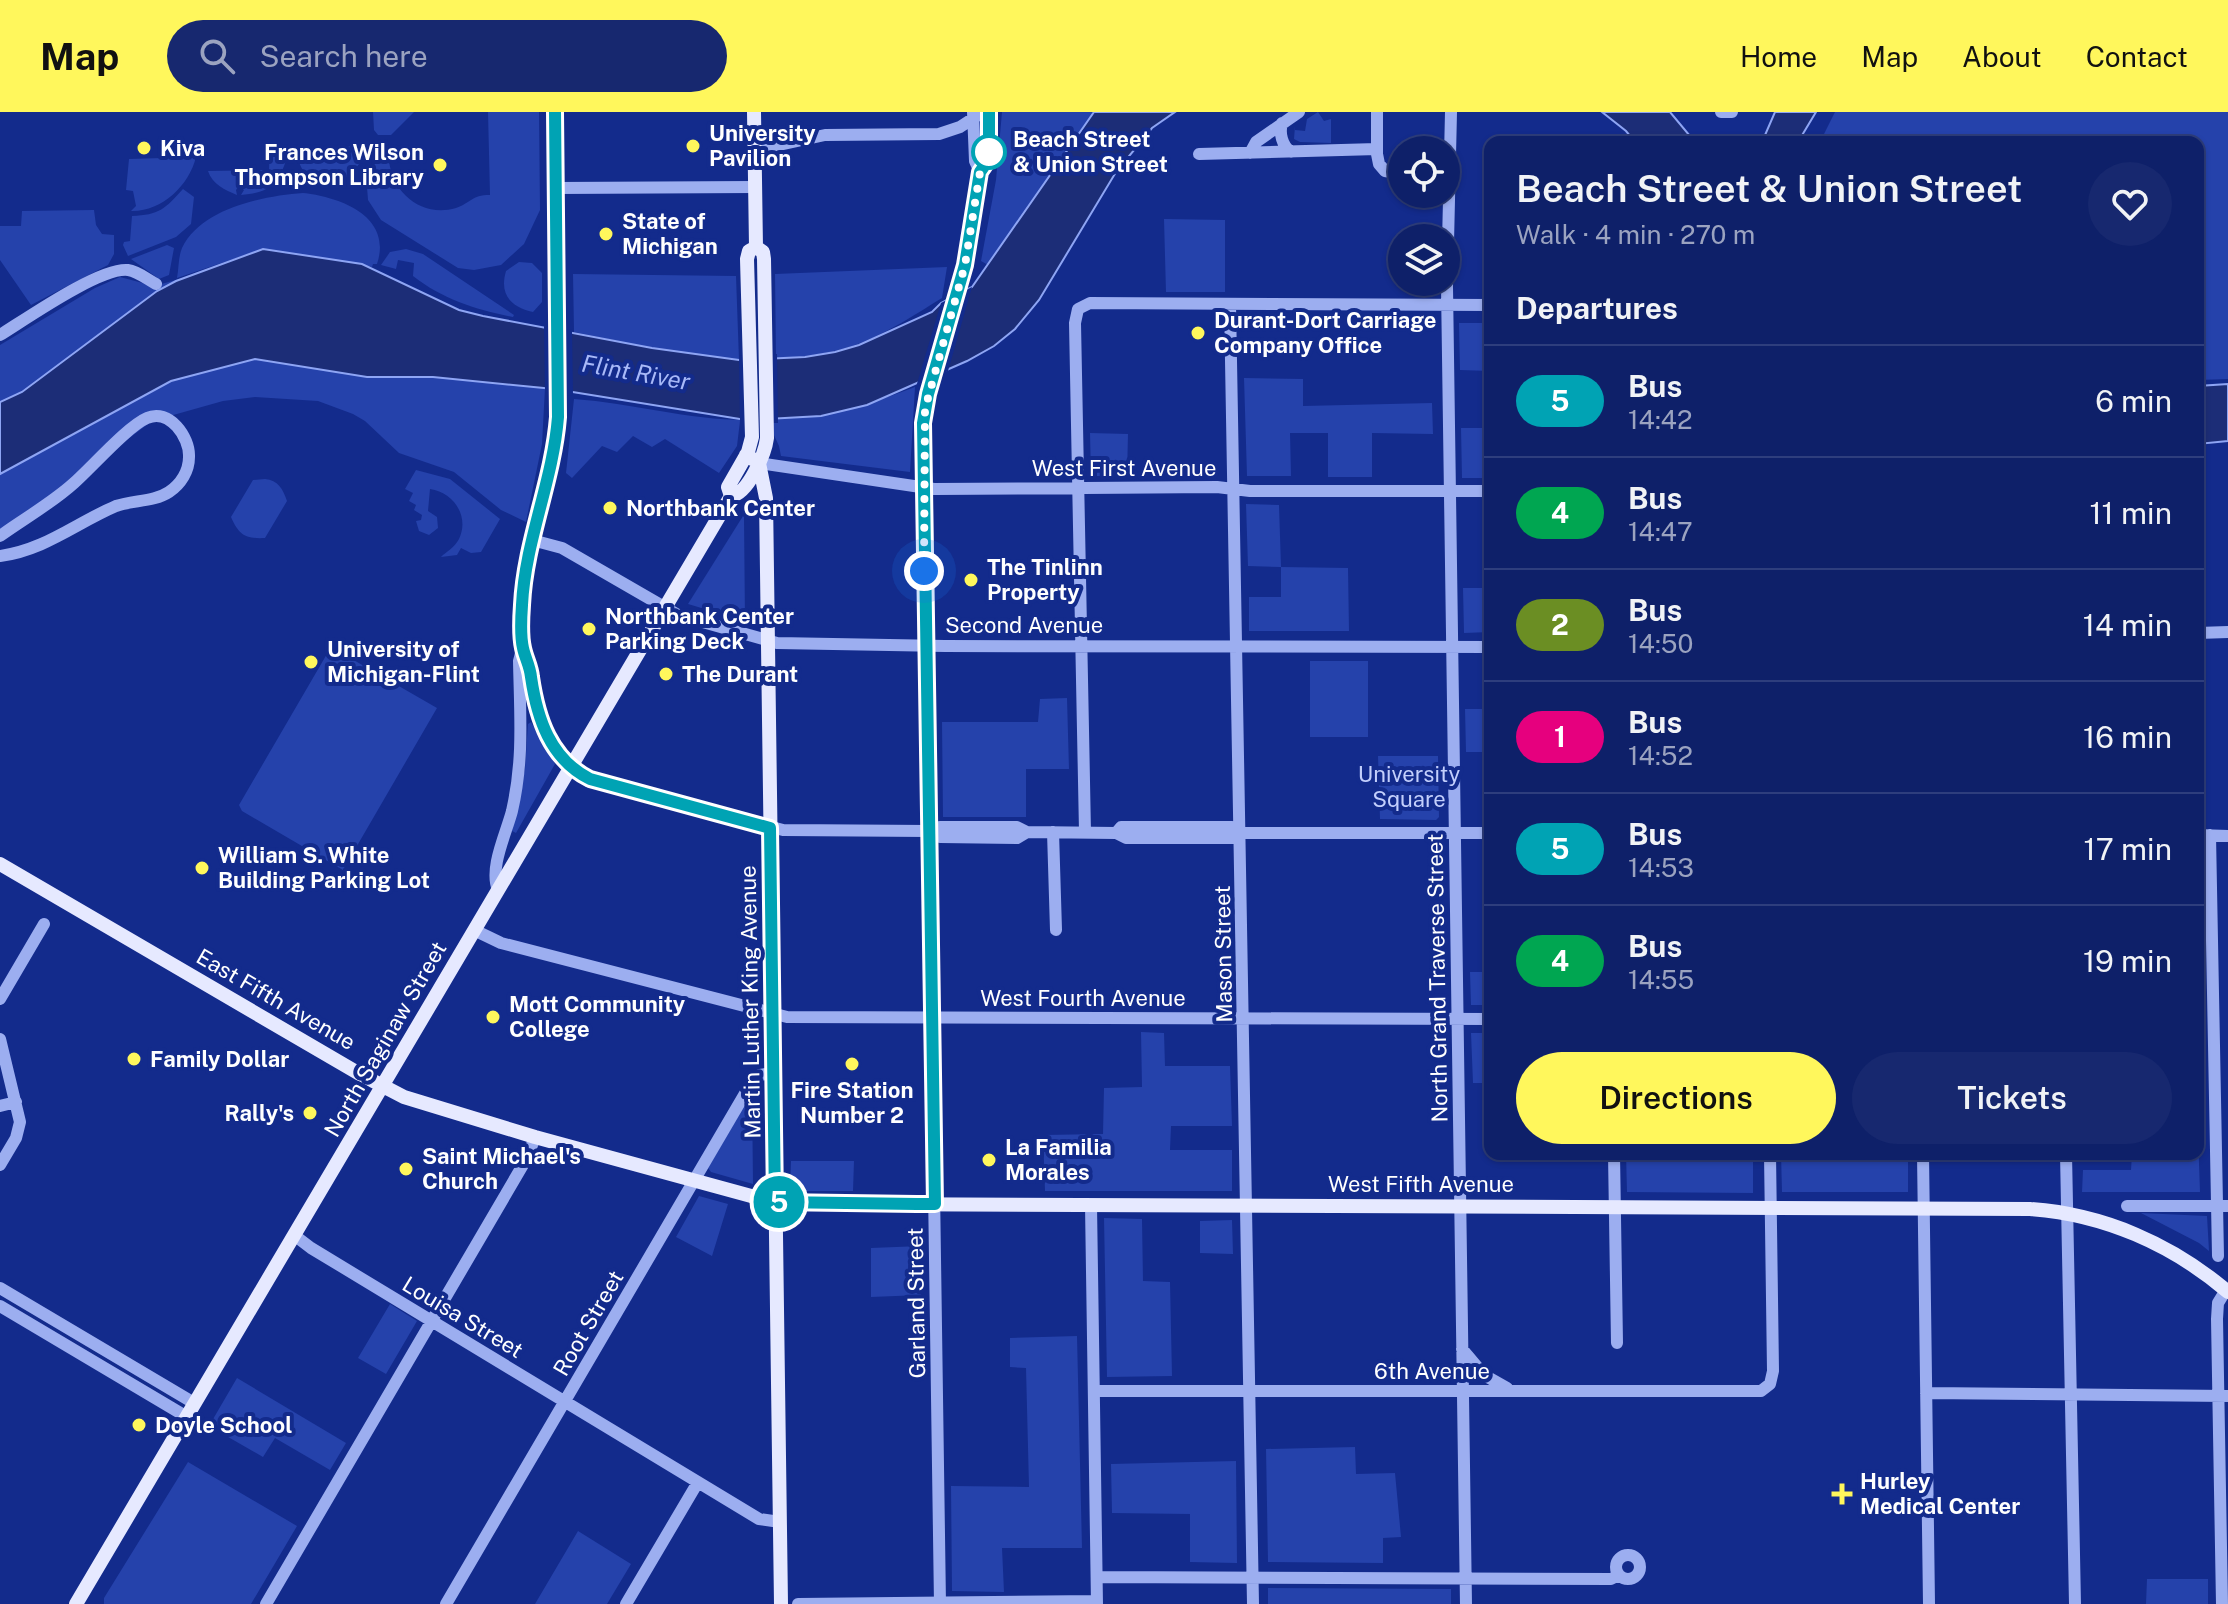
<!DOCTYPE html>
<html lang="en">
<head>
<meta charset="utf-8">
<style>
  :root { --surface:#0e2069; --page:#17286f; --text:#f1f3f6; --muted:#9ba3c0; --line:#2e3e7d; --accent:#fff75c }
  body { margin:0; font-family:"Public Sans",sans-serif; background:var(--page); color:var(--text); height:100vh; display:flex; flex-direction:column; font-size:30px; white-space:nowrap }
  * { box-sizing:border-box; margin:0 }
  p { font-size:26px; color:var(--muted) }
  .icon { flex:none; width:44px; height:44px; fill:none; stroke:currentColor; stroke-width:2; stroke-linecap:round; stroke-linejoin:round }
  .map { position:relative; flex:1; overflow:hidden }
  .drawer { position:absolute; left:1484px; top:24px; width:720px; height:1024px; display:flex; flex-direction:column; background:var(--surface); border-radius:16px; box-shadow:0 2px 6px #0004,0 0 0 2px var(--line) }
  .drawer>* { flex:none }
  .badge { padding:0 16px; border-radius:26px; font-size:28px; line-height:52px }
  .tools { position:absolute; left:1388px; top:24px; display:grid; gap:16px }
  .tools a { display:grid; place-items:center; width:72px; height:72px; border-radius:50%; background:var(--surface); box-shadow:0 2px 6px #0004,0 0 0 2px var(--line); font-size:40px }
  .you { position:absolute; width:40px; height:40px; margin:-20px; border:6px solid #fff; border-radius:50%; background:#1a73e8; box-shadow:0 0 0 12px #1a73e833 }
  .map>.badge { position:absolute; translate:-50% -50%; box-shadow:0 0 0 4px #fff }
  h2 { padding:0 32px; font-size:30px; line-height:72px }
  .round { display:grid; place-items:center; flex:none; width:84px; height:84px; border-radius:42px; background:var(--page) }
  .summary { display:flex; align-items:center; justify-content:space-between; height:136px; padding:0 32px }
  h1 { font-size:38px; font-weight:600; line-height:60px }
  .action { display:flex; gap:16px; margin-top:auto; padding:16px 32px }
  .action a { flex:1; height:92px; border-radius:48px; background:var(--accent); color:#111; font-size:32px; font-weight:600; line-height:92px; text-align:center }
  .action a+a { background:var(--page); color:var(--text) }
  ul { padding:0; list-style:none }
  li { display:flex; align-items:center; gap:24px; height:112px; padding:0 32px; border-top:2px solid var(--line) }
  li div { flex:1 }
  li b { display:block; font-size:30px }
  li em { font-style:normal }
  li .badge { min-width:88px; font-weight:700; text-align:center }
  header { display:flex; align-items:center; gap:48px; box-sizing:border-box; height:112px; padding:0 40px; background:var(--accent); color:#111 }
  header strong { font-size:38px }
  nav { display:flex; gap:44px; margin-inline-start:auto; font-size:28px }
  .search { width:560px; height:72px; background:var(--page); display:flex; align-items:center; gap:20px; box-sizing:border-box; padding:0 28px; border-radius:44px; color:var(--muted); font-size:30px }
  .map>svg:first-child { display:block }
  .green { fill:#2542ab }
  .water { fill:#1c2d77; stroke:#8ea5f4; stroke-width:2 }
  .pier { fill:#132b8c }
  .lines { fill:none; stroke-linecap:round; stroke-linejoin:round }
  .minor { stroke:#9caef0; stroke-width:12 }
  .major { stroke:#e6e9ff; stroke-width:14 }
  .line-casing { stroke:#fff; stroke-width:18 }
  .line { stroke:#00a3b4; stroke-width:12 }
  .walk { stroke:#fff; stroke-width:8; stroke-dasharray:0 14.4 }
  .poi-dot { fill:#fff75c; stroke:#132b8c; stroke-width:3 }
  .stop-dot { fill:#fff; stroke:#00a3b4; stroke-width:4 }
  .labels { text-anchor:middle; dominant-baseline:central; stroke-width:8; stroke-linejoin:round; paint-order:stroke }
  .poi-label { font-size:22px; font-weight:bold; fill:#fff; stroke:#132b8c; text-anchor:start }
  .stop-label { font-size:22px; font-weight:bold; fill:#fff; stroke:#132b8c; text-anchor:start }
  .street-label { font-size:22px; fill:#fff; stroke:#132b8c }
  .park-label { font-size:22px; fill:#c3cffc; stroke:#132b8c }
  .water-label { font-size:24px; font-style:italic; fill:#a8b9f8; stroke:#132b8c }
</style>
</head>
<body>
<header>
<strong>Map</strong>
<div class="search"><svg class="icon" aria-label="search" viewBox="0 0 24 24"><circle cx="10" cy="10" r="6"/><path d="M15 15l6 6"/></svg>Search here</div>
<nav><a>Home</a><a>Map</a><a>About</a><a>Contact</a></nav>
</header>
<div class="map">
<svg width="2228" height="1492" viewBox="0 0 2228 1492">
  <rect width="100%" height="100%" fill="#132b8c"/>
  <path class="green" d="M 373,0 L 414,0 L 391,23 L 378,23 L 374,18 Z
    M 488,0 L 539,0 L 540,98 L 524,132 L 501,153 L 474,158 L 458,156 L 381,108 L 368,88 L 366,62 L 392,33 L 379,48 L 389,48 C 392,81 422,106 456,96 C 471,91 471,83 490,83 Z
    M 1002,0 L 1094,0 L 988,153 L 981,149 L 996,68 Z
    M 1318,0 L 1324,9 L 1331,7 L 1331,31 L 1300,30 L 1294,27 L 1295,14 L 1295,18 L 1305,19 L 1307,7 Z
    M 1835,0 L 2228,0 L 2228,267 L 2198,268 L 2198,30 L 1820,30 Z
    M 353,34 L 363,38 L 364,45 C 359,52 354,60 347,65 C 322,81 295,64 298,36 Z
    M 270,35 L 284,36 C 289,46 285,51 282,59 C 273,76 264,81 241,83 L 244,78 L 239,74 L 236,78 L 237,83 C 225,78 212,72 208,59 L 269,58 Z
    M 196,45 C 189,74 161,100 131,99 L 136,94 L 133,79 L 126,78 L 129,47 Z
    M 183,77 L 194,85 L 191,112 L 176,125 L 128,144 L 123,133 L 124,130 L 130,129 L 132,104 C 159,103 165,97 183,77 Z
    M 303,81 C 340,85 393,104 377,152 L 373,152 L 372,155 L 263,137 L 177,166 C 179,156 178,146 182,136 C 201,96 263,84 303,81 Z
    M 94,98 L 96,113 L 102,122 L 114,123 L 114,142 L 108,153 L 31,193 L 0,148 L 0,114 L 21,114 L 22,99 Z
    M 1164,107 L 1225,108 L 1225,180 L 1166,180 Z
    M 167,133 L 174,136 L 169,163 L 159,167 L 131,147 Z
    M 406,137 L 423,142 L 514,203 L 513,205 C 477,198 442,187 413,164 L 414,151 L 398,148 L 396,157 L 381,153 L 390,140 Z
    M 519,150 L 532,151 L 542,161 L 542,190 L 533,200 C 511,195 499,183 506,159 Z
    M 947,155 L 942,186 C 879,225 853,243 776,246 L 775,162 Z
    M 573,162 L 736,164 L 739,248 L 652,236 L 574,220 Z
    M 120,165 L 154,174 L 183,166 L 367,265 L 433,265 L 545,276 L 542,332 L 526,410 L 501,398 L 454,360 L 399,341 L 365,309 L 353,302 L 318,289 L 255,285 L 223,289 L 152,309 L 0,423 L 0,233 L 95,176 Z
    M 1459,211 L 1490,211 L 1490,259 L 1460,258 Z
    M 1244,266 L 1303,267 L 1303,294 L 1432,291 L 1433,322 L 1372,321 L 1372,365 L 1328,365 L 1328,321 L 1290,321 L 1291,364 L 1247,364 Z
    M 915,275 L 910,360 L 781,344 L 779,334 L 767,308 C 826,304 860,296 915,275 Z
    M 574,287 C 632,291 688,308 746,308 L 740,309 L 737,334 L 719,361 L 665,327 L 652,335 L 633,324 L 617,340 L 602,334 L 572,366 L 566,361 Z
    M 1461,316 L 1490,316 L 1490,366 L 1462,366 Z
    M 1090,321 L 1128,322 L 1127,364 L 1091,364 Z
    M 416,358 L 450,367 L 500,407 L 481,440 L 471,441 L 461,436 L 457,443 L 441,445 C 446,440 455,435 459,427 C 470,404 453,380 430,377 L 428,399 L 437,405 L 438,416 L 429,423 L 419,419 L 416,409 L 421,408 L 422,403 L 414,398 L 416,393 L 409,389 L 413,381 L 405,377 Z
    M 265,367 C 278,368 283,377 287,389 L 265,426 C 245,427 239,423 231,405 L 253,368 Z
    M 1246,392 L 1279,393 L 1281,455 L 1348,456 L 1349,519 L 1249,519 L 1249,485 L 1281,485 L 1281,455 L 1248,454 Z
    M 743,404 L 744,405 L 745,509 L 688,492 Z
    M 1463,476 L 1490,476 L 1490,520 L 1464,521 Z
    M 331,535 L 437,596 L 343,758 L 242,699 L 239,693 Z
    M 1310,549 L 1368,549 L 1368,625 L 1310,625 Z
    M 1067,586 L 1069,657 L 1026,657 L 1026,705 L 943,705 L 942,610 L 1038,610 L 1040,587 Z
    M 1465,597 L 1490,597 L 1490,640 L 1466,640 Z
    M 531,610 L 555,652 L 516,721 L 512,719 L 525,657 L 528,612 Z
    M 1378,644 L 1438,644 L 1439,705 L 1436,708 L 1380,707 Z
    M 1470,860 L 1490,860 L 1490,893 L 1471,893 Z
    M 1141,920 L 1164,921 L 1165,954 L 1230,954 L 1232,1014 L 1171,1014 L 1170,1038 L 1232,1038 L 1232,1079 L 1045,1079 L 1043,1023 L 1103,1022 L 1104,976 L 1142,975 Z
    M 1471,921 L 1490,921 L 1490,971 L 1473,971 Z
    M 752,980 L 753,1072 L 711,1060 L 708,1056 Z
    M 2198,1023 L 2200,1080 L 2082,1080 L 2083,1058 L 2131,1058 L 2132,1042 L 2198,1042 Z
    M 1626,1042 L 1753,1042 L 1753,1081 L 1627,1080 Z
    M 1781,1042 L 1908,1042 L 1908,1080 L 1782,1080 Z
    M 791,1049 L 854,1049 L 853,1079 L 790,1079 Z
    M 699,1084 L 728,1092 L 712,1144 L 676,1125 Z
    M 2141,1101 L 2207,1104 L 2209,1139 L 2199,1131 Z
    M 1104,1106 L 1142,1107 L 1143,1169 L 1170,1170 L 1172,1264 L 1107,1265 Z
    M 1232,1108 L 1233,1142 L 1200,1141 L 1200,1109 Z
    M 921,1134 L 921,1183 L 871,1185 L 871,1136 Z
    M 390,1192 L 417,1209 L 386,1262 L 358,1246 Z
    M 1077,1224 L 1082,1436 L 1002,1436 L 1004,1480 L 952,1479 L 951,1374 L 1029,1375 L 1026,1256 L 1010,1255 L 1010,1226 Z
    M 237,1266 L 346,1331 L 330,1358 L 275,1326 L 263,1345 L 209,1314 Z
    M 1355,1335 L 1356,1362 L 1395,1361 L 1401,1425 L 1383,1426 L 1383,1451 L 1268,1450 L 1266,1337 Z
    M 1236,1349 L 1237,1451 L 1190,1450 L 1190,1402 L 1112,1401 L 1111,1352 Z
    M 188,1350 L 297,1414 L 251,1492 L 104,1492 L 104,1486 Z
    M 578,1419 L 631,1452 L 607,1492 L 535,1492 Z
    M 2147,1467 L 2208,1467 L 2208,1492 L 2146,1492 Z
    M 1268,1476 L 1451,1477 L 1451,1492 L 1268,1492 Z"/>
  <path class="water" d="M 1094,0 L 1175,0 L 1152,16 L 1116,60 L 1039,188 L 1015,217 L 994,234 L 967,249 L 867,293 L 821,304 L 746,308 L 554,277 L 433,265 L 367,265 L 255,247 L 171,269 L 0,362 L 0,290 L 22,280 L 157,179 L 176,169 L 263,137 L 362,152 L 459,198 L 483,204 L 652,236 L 739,248 L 805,245 L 835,240 L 859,233 L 932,200 L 941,191 L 972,175 Z
    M 1602,0 L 1670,0 L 1695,30 L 1635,30 L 1626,19 Z
    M 1775,0 L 1816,0 L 1798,30 L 1762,30 Z
    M 2228,272 L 2228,329 L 2198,332 L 2198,274 Z"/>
  <path class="pier" d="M 972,175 L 948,259 L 916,275 L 941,191 Z
    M 544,214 L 572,218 L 573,284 L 545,280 Z
    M 777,242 L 778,311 L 740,311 L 739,244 Z"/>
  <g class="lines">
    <path class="minor" d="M 1377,0 L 1377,42 L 1379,52 L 1385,59 L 1402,62
      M 1451,0 L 1447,175 L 1466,1492
      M 1721,0 L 1732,0
      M 1282,11 C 1279,21 1282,34 1291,40
      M 755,38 L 825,23 L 939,22 L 960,15 L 983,0
      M 1250,41 L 1256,30 L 1299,0
      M 1199,42 L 1377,37
      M 980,60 L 989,47 L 989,0
      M 556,76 L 755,75
      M 1230,192 L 1253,1492
      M 0,223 C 26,207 100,155 128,158 C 137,159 147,167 156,172
      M 759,351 L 934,377 L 1217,375 L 1250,379 L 1490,379
      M 0,424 C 25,406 52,391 74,371 C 92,355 128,314 147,306 C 169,296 190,325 189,345 C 189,359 181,372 169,380 C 154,390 133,388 116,394 C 76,411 45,438 0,444
      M 532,428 L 562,436 L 678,503 L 777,531 L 945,534 L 1490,535
      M 2198,521 L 2228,520
      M 523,540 C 533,552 532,568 534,583 C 539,617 559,655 593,668 L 783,718 L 929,719 L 940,715 L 1017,715 L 1027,720 L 1116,721 L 1126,726 L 1233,726 L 1241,721
      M 929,719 L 940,725 L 1017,726 L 1027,720
      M 1053,720 L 1056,818
      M 1085,720 L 1075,211 L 1078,197 L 1090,191 L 1490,193
      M 1116,721 L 1121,715 L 1232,715 L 1241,721 L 1490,721
      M 2198,723 L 2228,724
      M 2210,723 L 2218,1144
      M 498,778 C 489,756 506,722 512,699 C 524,647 520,602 519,549 C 527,523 520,492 525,463 C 534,410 553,359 558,305 L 555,0
      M 474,818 L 501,831 L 787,905 L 1490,907
      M 0,887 L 44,812
      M 0,927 L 20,1010 L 16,1026 L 0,1053
      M 0,994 L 16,990
      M 1614,1042 L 1617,1231
      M 1923,1042 L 1929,1492
      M 2066,1042 L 2075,1492
      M 1091,1093 L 1097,1492
      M 2127,1094 L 2228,1094
      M 294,1123 L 311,1136 L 759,1407 L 780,1410
      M 0,1176 L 194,1291
      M 0,1194 L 187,1305
      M 1462,1237 L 1484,1263 L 1507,1276
      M 1095,1279 L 1761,1279 L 1770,1272 L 1773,1259 L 1770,1042
      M 1926,1281 L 2228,1284
      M1616 1455a12 12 0 1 1 24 0a12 12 0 1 1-24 0Z
      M 1097,1465 L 1611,1467 L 1619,1463
      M 266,1492 L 527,1046 L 535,1025
      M 446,1492 L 750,973 L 760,963 L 773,961
      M 626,1492 L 698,1370
      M 798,1492 L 1097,1489
      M 940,1492 L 923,315 L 927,285 L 961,169 L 975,104 L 980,60 L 975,49 L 973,0
      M 2222,1492 L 2217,1207 L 2218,1191 L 2226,1178"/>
    <path class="major" d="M 746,343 L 759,351 L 766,386 L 781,1492
      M 731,384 C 748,382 765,342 767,326 L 764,147 L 763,140 L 756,135 L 754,0
      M 0,752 L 358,961 L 404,985 L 535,1025 L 766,1088 L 849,1092 L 2030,1097 C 2103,1102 2172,1132 2228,1180
      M 76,1492 L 731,384 L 728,375 L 748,340 L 752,325 L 747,147 L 749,139 L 756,135"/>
  </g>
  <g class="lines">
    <g class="line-casing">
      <path id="line" d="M 555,0 L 558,305 C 553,369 525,429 522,493 C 521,507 520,523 523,536 C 525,546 530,554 531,565 C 537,606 550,647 590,667 L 770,716 L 775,1090 L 917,1092 L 935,1092 L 923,311 L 928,282 L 965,153 L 980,60 L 989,47 L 989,0"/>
    </g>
    <use href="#line" class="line"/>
    <path class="walk" d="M 924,459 L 925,297 L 965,153 L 980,60 L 987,52 L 989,40"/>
  </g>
  <g class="poi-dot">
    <circle cx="693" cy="34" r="8"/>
    <circle cx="144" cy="36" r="8"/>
    <circle cx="440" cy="53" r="8"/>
    <circle cx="606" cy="122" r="8"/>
    <circle cx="1198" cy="221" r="8"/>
    <circle cx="610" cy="396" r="8"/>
    <circle cx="971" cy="468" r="8"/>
    <circle cx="589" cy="517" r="8"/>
    <circle cx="311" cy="550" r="8"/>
    <circle cx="666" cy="562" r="8"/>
    <circle cx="202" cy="756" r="8"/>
    <circle cx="493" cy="905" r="8"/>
    <circle cx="134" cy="947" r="8"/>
    <circle cx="852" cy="952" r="8"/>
    <circle cx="310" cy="1001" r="8"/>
    <circle cx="989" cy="1048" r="8"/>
    <circle cx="406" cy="1057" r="8"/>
    <circle cx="139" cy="1313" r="8"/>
    <path d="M1838 1370h8v8h8v8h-8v8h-8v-8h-8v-8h8z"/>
  </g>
  <circle class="stop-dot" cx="989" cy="40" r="16"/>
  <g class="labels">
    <g class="poi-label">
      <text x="709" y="21">University<tspan x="709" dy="25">Pavilion</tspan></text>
      <text x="160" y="36">Kiva</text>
      <text x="424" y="40" text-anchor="end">Frances Wilson<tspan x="424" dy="25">Thompson Library</tspan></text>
      <text x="622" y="109">State of<tspan x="622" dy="25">Michigan</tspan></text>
      <text x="1214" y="208">Durant-Dort Carriage<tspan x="1214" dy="25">Company Office</tspan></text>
      <text x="626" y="396">Northbank Center</text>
      <text x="987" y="455">The Tinlinn<tspan x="987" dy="25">Property</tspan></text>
      <text x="605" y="504">Northbank Center<tspan x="605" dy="25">Parking Deck</tspan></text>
      <text x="327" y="537">University of<tspan x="327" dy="25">Michigan-Flint</tspan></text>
      <text x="682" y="562">The Durant</text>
      <text x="218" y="743">William S. White<tspan x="218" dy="25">Building Parking Lot</tspan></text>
      <text x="509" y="892">Mott Community<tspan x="509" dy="25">College</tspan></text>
      <text x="150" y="947">Family Dollar</text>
      <text x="852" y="978" text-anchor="middle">Fire Station<tspan x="852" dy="25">Number 2</tspan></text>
      <text x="294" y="1001" text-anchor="end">Rally's</text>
      <text x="1005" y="1035">La Familia<tspan x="1005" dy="25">Morales</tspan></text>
      <text x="422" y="1044">Saint Michael's<tspan x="422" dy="25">Church</tspan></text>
      <text x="155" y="1313">Doyle School</text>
      <text x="1860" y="1369">Hurley<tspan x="1860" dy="25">Medical Center</tspan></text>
    </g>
    <g class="stop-label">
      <text x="1013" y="27">Beach Street<tspan x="1013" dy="25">&amp; Union Street</tspan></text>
    </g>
    <g class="street-label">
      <text x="1124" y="356">West First Avenue</text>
      <text x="1024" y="513">Second Avenue</text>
      <text transform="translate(1223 842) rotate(-91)">Mason Street</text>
      <text transform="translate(1437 866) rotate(-91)">North Grand Traverse Street</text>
      <text x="1083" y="886">West Fourth Avenue</text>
      <text transform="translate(276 887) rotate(30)">East Fifth Avenue</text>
      <text transform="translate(750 890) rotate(-91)">Martin Luther King Avenue</text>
      <text transform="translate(385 927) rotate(-60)">North Saginaw Street</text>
      <text x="1421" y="1072">West Fifth Avenue</text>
      <text transform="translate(916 1191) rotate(-91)">Garland Street</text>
      <text transform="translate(463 1205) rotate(31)">Louisa Street</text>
      <text transform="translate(588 1211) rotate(-60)">Root Street</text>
      <text x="1432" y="1259">6th Avenue</text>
    </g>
    <g class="park-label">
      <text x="1409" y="662">University<tspan x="1409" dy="25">Square</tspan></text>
    </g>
    <g class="water-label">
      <text transform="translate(636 260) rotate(10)">Flint River</text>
    </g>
  </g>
</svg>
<div class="tools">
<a><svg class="icon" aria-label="locate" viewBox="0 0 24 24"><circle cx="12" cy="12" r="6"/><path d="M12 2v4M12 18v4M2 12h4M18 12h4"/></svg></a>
<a><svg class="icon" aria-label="layers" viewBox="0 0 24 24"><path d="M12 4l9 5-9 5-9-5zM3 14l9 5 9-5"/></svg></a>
</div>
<div class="you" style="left:924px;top:459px"></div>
<b class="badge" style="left:779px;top:1090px;background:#00a3b4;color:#fff">5</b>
<section class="drawer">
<div class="summary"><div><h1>Beach Street &amp; Union Street</h1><p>Walk · 4 min · 270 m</p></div><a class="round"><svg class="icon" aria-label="heart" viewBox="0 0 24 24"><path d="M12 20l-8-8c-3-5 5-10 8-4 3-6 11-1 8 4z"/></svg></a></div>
<h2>Departures</h2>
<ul>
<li><span class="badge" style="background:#00a3b4;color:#fff">5</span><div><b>Bus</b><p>14:42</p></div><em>6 min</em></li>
<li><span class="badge" style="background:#00a651;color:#fff">4</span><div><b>Bus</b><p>14:47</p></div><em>11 min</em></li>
<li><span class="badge" style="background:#6b8e23;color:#fff">2</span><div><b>Bus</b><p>14:50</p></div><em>14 min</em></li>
<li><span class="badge" style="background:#e6007e;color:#fff">1</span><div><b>Bus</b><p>14:52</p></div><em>16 min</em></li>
<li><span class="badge" style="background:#00a3b4;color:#fff">5</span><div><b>Bus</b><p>14:53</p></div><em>17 min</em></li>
<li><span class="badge" style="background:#00a651;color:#fff">4</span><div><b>Bus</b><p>14:55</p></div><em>19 min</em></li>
</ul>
<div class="action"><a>Directions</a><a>Tickets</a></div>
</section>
</div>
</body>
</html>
